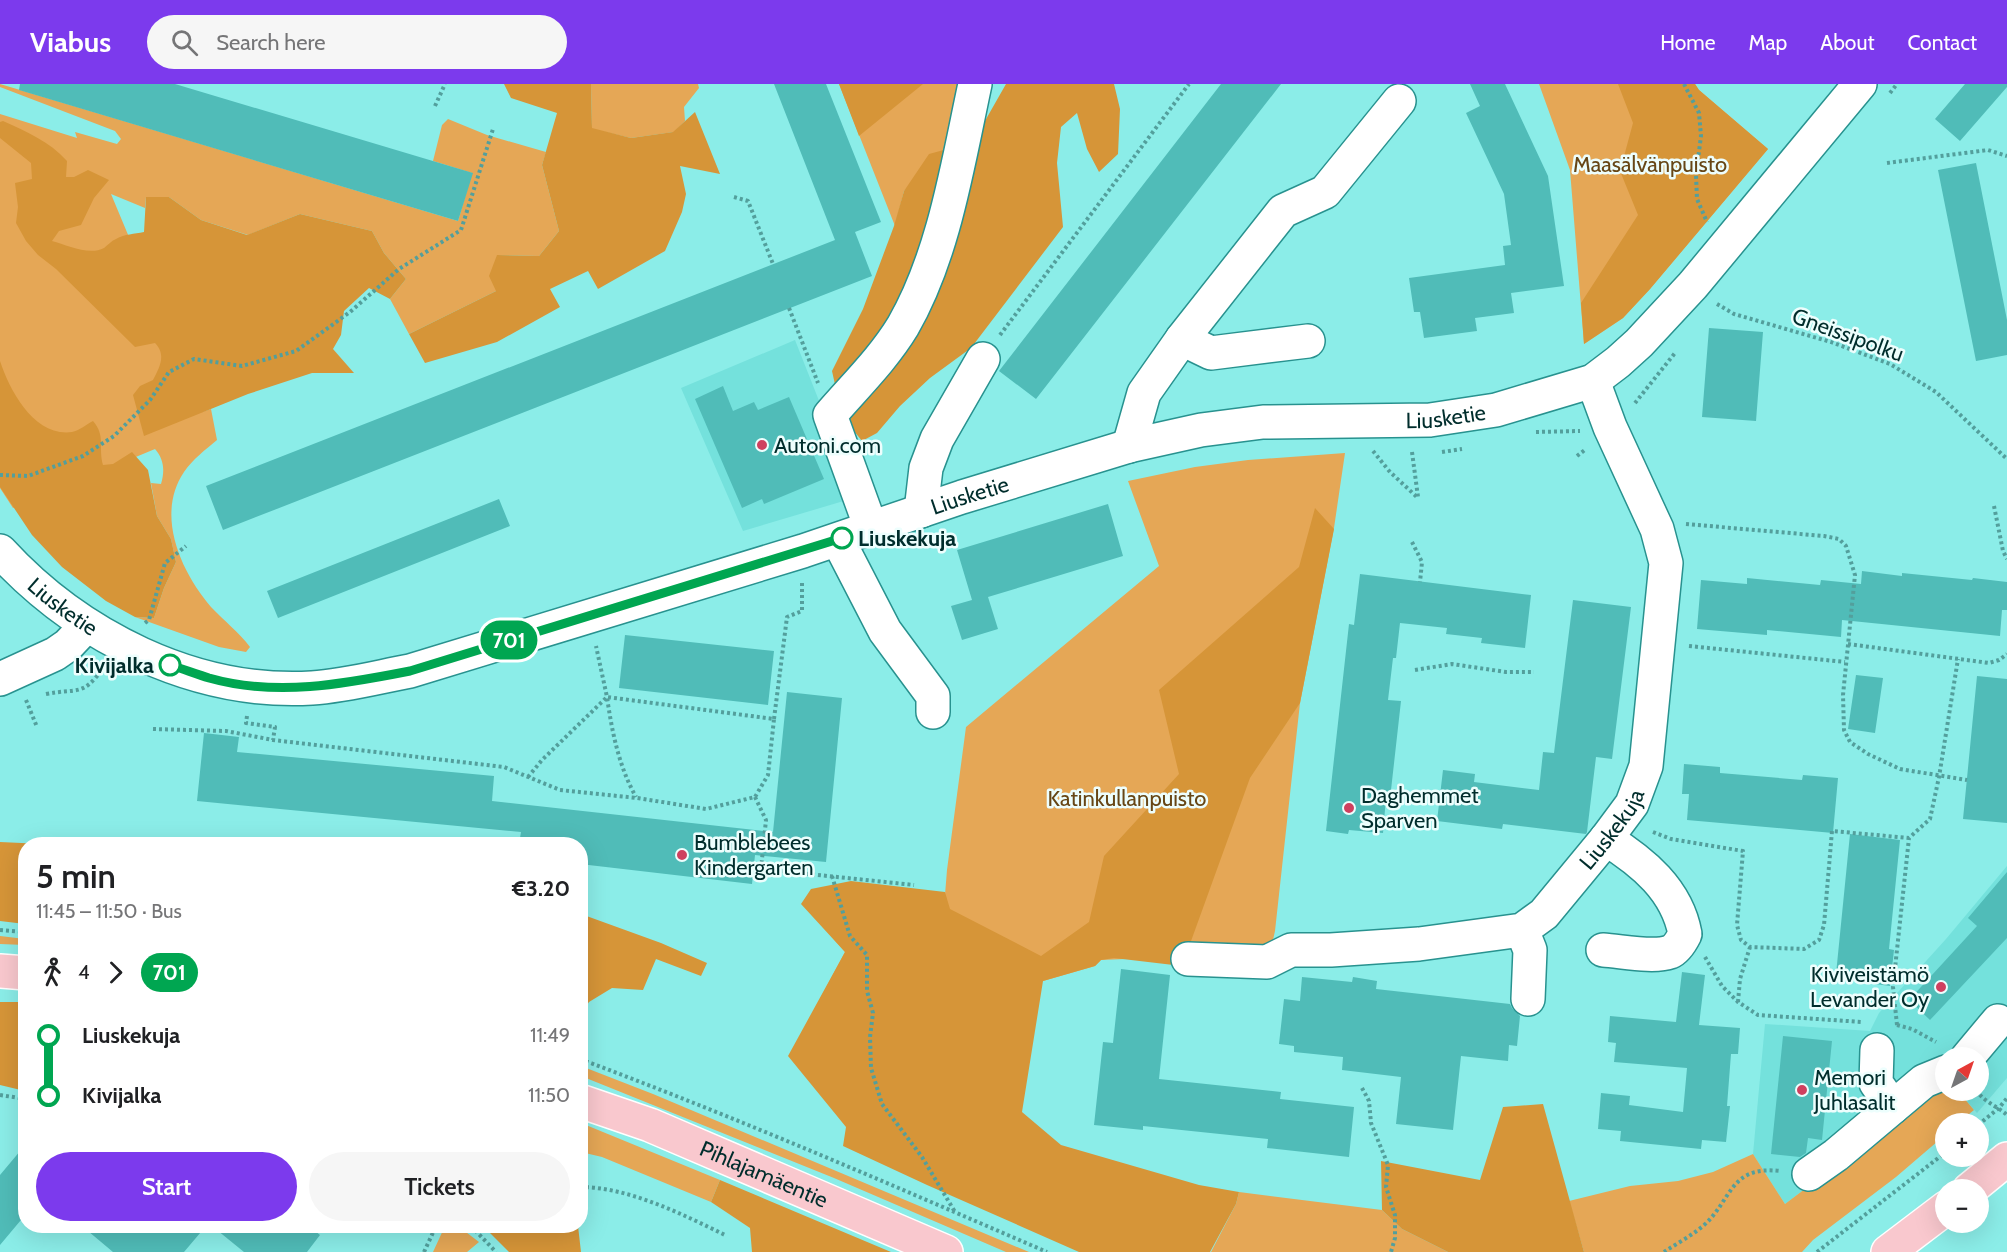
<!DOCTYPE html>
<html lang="en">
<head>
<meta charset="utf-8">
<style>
  :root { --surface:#fff; --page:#f6f6f6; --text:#202124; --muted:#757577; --accent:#7c3aed }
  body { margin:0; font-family:Cabin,sans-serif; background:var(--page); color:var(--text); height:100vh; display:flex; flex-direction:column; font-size:22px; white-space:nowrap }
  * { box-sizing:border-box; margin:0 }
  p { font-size:20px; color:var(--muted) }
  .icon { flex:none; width:33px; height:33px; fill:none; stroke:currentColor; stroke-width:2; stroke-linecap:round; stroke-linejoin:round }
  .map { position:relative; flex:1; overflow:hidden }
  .side { position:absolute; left:18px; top:753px; width:570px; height:396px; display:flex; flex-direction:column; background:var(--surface); border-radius:24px; box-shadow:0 6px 24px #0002 }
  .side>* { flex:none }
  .badge { padding:0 12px; border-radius:20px; font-size:21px; line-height:39px }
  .needle { width:39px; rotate:40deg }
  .fabs { position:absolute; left:1935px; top:963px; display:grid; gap:12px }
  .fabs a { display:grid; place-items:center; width:54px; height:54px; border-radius:50%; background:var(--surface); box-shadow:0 6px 24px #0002; font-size:30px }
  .map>.badge { position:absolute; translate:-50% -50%; box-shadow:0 0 0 3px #fff }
  .legs { display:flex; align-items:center; gap:9px; height:66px; padding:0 18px; font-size:20px }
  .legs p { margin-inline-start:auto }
  .headline { display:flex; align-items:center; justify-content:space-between; height:102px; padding:0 18px }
  h1 { font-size:33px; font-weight:600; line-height:45px }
  .cta { display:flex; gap:12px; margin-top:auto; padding:12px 18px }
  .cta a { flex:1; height:69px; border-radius:36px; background:var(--accent); color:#fff; font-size:24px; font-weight:600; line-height:69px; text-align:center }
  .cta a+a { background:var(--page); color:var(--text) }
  ul { padding:0 18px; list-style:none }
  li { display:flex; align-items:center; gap:21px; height:60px; font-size:22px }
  li i { display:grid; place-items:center; width:9px; height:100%; margin:0 8px; background:currentColor }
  li i::after { content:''; width:15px; height:15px; margin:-8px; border:4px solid; border-radius:50%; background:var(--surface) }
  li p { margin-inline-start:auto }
  li:first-child i { background:linear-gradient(#0000 50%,currentColor 0) }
  li:last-child i { background:linear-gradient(currentColor 50%,#0000 0) }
  header { display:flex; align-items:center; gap:36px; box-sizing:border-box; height:84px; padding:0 30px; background:var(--accent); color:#fff }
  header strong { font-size:28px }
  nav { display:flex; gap:33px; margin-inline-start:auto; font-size:21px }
  .search { width:420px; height:54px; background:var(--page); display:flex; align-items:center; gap:15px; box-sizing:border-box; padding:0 21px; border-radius:33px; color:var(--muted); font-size:22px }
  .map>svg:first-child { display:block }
  .built { fill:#74e1dc }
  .green { fill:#e5a756 }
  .forest { fill:#d69538 }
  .building { fill:#50bcb8 }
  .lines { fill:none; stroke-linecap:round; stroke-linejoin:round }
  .minor-casing { stroke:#28928f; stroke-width:36 }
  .major-casing { stroke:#fff; stroke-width:36 }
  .path { stroke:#539f9c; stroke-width:4; stroke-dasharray:3 3; stroke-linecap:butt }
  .minor { stroke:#fff; stroke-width:33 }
  .major { stroke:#f9c8ce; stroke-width:33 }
  .line-1-casing { stroke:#fff; stroke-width:14 }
  .line-1 { stroke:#00a651; stroke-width:9 }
  .poi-dot { fill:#cf405f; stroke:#edfefd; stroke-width:2 }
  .stop-1-dot { fill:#fff; stroke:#00a651; stroke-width:3 }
  .labels { text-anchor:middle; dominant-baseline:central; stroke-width:5; stroke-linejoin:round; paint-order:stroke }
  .park-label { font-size:22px; fill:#674615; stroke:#edfefd }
  .street-label { font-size:22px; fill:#002d2c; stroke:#edfefd }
  .poi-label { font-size:22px; fill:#002d2c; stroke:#edfefd; text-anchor:start }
  .stop-label { font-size:22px; font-weight:bold; fill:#002d2c; stroke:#edfefd; text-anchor:start }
</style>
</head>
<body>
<header>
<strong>Viabus</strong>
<div class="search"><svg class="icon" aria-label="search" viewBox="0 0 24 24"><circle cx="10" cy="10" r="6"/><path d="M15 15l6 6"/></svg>Search here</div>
<nav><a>Home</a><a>Map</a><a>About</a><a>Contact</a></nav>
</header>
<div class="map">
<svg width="2007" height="1168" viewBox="0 0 2007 1168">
  <rect width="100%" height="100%" fill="#8bede8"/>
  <path class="built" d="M 795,256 L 857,413 L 743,447 L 681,304 Z
    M 2007,782 L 2007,994 L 1977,1029 L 1958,1007 L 1978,1006 L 1978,974 L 1785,1120 L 1753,1070 L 1765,940 L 1870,947 L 1879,929 L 1946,855 Z"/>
  <path class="green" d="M 0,0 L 458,137 L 472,89 L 433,77 L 442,41 L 448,35 L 487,51 L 546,68 L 542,81 L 559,147 L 539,172 L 497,171 L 496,207 L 409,250 L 390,215 L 406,195 L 384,169 L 372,147 L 300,130 L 248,151 L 201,136 L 169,113 L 146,113 L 145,124 L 111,110 L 202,328 L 211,325 L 217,356 C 205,366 193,375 184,388 C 155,431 181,488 211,523 C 224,537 239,548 250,563 L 246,568 L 219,563 L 135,533 L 154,534 L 164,504 L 176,478 L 171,455 L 157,432 L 151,399 L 161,400 C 165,387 164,375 155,365 L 13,424 L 0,404 L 0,30 L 77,54 L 75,48 L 117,60 L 121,55 L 115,47 L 0,3 Z
    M 591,0 L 698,0 L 699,4 L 684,23 L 685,37 L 674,48 L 631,54 L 592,45 Z
    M 839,0 L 963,0 L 951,64 L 904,107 L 895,142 Z
    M 1539,0 L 1695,0 L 1699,6 L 1768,65 L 1650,205 L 1623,234 L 1584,260 L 1570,86 Z
    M 1345,369 L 1334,444 L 1300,619 L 1275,847 L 1270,869 L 1101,876 L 1095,882 L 1043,897 L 804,945 L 845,868 L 831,852 L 941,860 L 947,786 L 966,643 L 1159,482 L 1128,397 L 1195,383 L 1248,376 Z
    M 0,852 L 25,855 L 25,861 L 0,860 Z
    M 581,982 L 653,1010 L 1029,1168 L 1006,1168 L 834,1094 L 581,992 Z
    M 1945,999 L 1946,1006 L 1958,1007 L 1974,1026 L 1958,1039 L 1946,1040 L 1945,1051 L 1896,1093 L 1813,1156 L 1802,1168 L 1584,1168 L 1569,1117 L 1630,1102 L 1678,1097 L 1713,1088 L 1753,1070 L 1785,1120 Z
    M 581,1039 L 720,1096 L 711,1118 L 602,1073 L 581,1068 Z
    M 1239,1108 L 1382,1126 L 1402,1145 L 1448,1168 L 1211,1168 L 1236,1120 Z
    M 445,1142 L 458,1142 L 479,1158 L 467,1168 L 433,1168 Z"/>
  <path class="forest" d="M 504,0 L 591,0 L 592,44 L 631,54 L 673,48 L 695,28 L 720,90 L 680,82 L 686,110 L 682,128 L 665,167 L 598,205 L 588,187 L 550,205 L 560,223 L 497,258 L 425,279 L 409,250 L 496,207 L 489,192 L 497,171 L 539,172 L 559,147 L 542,81 L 557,29 L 511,14 Z
    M 839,0 L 923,0 L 859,52 Z
    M 1006,0 L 1114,0 L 1120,25 L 1118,70 L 1099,88 L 1087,65 L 1077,29 L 1061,43 L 1057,79 L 1063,143 L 971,264 L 930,294 L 900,322 L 877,349 L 862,357 L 842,332 L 832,287 L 863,225 L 894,142 L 904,107 L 929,70 L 973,58 Z
    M 1618,0 L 1695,0 L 1699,6 L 1768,65 L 1650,205 L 1623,234 L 1584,260 L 1581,219 L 1638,131 L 1620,87 L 1633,39 Z
    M 3,37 C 27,48 49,57 67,77 L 66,93 L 74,93 L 88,86 L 109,96 L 94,114 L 81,141 L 59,147 L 52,157 C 67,161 89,172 104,164 C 108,161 111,157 116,155 C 125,150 134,150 144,148 L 146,113 L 169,113 L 201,136 L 247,151 L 300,130 L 372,147 L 384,169 L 406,195 L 390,215 L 369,204 L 344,227 L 341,251 L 333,265 L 354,289 L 312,289 L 248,310 L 144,352 L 133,311 L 140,302 L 153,296 C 159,284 167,271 155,259 L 135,263 L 56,185 L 38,171 L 26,157 L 16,139 L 18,123 L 15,99 L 32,95 L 31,79 L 0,54 L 0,38 Z
    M 0,277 C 10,307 34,353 72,348 C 79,347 87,340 93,337 C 106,352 98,363 103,381 L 113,380 L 132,368 L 148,386 L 157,432 L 171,455 L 176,478 L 164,504 L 154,534 L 135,533 L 106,517 L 62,483 L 32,451 L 0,403 Z
    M 1315,424 L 1334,445 L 1300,619 L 1250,694 L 1182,882 L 1114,874 L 1101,876 L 1095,882 L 1043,897 L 1022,1028 L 1061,1061 L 1199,1101 L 1239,1108 L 1236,1120 L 1210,1168 L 1079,1168 L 927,1101 L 843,1062 L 846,1043 L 788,972 L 845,868 L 801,820 L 811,805 L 851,797 L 945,808 L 950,825 L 1041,872 L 1089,838 L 1104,772 L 1179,690 L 1159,606 L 1299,483 Z
    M 0,758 L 43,760 L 26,760 L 25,840 L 0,837 Z
    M 581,830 L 661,859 L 707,879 L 701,892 L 656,875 L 643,906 L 612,904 L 589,918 L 581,930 Z
    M 0,918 L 25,918 L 25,1007 L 0,1001 Z
    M 1543,1020 L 1584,1168 L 1448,1168 L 1402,1145 L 1382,1126 L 1381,1077 L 1480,1096 L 1503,1023 Z
    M 720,1096 L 891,1168 L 752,1168 L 750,1144 L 711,1118 Z
    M 483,1142 L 578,1142 L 581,1168 L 509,1168 Z"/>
  <path class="building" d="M 20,0 L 175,0 L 473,89 L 458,137 L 19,6 Z
    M 774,0 L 826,0 L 881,138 L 855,148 L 872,192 L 223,446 L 206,402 L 835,156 Z
    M 1221,0 L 1281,0 L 1036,315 L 999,287 Z
    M 1470,0 L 1505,0 L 1548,92 L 1564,202 L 1511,209 L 1514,229 L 1475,234 L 1477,247 L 1424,254 L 1420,228 L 1414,228 L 1409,194 L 1505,181 L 1503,162 L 1511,161 L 1504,110 L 1466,29 L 1480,22 Z
    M 1965,0 L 2007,0 L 2007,3 L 1960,57 L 1935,35 Z
    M 1976,79 L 2007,236 L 2007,271 L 1976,277 L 1938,86 Z
    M 1709,244 L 1763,248 L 1756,337 L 1702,333 Z
    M 723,302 L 733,327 L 754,318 L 758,326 L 789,313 L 824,395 L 764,420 L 762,415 L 742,424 L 695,315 Z
    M 499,415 L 510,442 L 278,534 L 267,507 Z
    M 1108,420 L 1123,472 L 988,513 L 998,545 L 962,556 L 951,522 L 972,516 L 957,466 Z
    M 1862,487 L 1902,492 L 1902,489 L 1972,496 L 1973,494 L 2007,498 L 2007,526 L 2002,526 L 2000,552 L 1842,536 L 1841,553 L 1767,546 L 1767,551 L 1697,545 L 1701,496 L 1747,500 L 1747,494 L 1820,501 L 1821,496 L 1861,500 Z
    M 1360,490 L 1531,511 L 1525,564 L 1481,559 L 1482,554 L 1446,550 L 1447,544 L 1400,539 L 1396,574 L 1393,574 L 1388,616 L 1401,617 L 1390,715 L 1386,714 L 1383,749 L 1349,746 L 1348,750 L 1326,747 L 1349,540 L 1354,541 Z
    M 1573,516 L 1631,523 L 1612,675 L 1596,673 L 1587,748 L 1586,750 L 1503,740 L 1502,745 L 1437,737 L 1443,686 L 1475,690 L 1474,698 L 1539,706 L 1543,668 L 1554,669 Z
    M 625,551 L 774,567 L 768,621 L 619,604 Z
    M 1856,591 L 1883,594 L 1875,649 L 1848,645 Z
    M 1977,592 L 2007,595 L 2007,739 L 1963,735 Z
    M 787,608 L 842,614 L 826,778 L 755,771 L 752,800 L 580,780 L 580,760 L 519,760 L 521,748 L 197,717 L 204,649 L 239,653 L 237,668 L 494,692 L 492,717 L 773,748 Z
    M 1684,680 L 1720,683 L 1720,689 L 1802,696 L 1803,691 L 1838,694 L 1833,749 L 1687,736 L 1689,710 L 1682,710 Z
    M 1850,750 L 1900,756 L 1889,865 L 1894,866 L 1890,902 L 1860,898 L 1860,893 L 1836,890 Z
    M 2007,788 L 2007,854 L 1930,936 L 1909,916 L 1977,842 L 1968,834 Z
    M 1121,885 L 1170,891 L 1159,995 L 1281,1008 L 1280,1015 L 1354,1023 L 1349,1073 L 1267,1064 L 1268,1055 L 1143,1042 L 1143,1046 L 1094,1041 L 1103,958 L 1113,959 Z
    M 1682,888 L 1705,891 L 1699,941 L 1740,944 L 1738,970 L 1731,970 L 1727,1022 L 1730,1022 L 1726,1058 L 1702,1056 L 1701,1065 L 1620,1057 L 1621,1047 L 1598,1045 L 1601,1009 L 1630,1012 L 1629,1021 L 1683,1028 L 1687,984 L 1614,978 L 1616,959 L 1608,958 L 1610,932 L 1676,938 Z
    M 1302,893 L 1352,898 L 1353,893 L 1377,897 L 1376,905 L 1510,920 L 1512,924 L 1520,932 L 1517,962 L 1509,961 L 1508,977 L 1461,972 L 1453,1046 L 1396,1040 L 1401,993 L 1342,986 L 1343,973 L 1294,968 L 1294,962 L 1279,960 L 1284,915 L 1300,917 Z
    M 1783,952 L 1832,957 L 1822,1056 L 1808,1054 L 1806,1069 L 1800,1073 L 1771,1070 Z
    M 26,1060 L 26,1130 L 0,1161 L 0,1091 Z
    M 82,1142 L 206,1142 L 184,1168 L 113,1168 Z
    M 212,1142 L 309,1142 L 320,1151 L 307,1168 L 244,1168 Z"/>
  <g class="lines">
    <g class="minor-casing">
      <g id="minor">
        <path d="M 1182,255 L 1211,269 L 1308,257"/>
        <path d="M 1129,362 L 1144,309 L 1182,255 L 1283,127 L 1325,108 L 1399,17"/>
        <path d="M 921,427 L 926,384 L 937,355 L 983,275"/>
        <path d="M 871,444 L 830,331 C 855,302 883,275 903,242 C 944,171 958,79 975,0"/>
        <path d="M 838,456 L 885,547 L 933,612 L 933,628"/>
        <path id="s1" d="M 0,467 C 78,552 194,611 312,604 C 345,602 378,593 410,587 L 803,467 L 962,413 L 1129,362 L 1201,346 L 1263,338 L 1430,336 L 1496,326 L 1593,297 L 1618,278 L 1639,259 L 1693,201 L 1860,0"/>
        <path d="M 0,595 L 55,570 L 68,561 L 87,541"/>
        <path d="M 1522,846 L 1530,866 L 1528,915"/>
        <path d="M 1603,866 C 1621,867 1653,874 1670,868 C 1677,865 1682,856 1685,850 C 1677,806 1643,778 1606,755"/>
        <path id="s2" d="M 1188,875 L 1267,878 L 1291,866 L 1331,866 L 1419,860 L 1522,846 L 1544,830 L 1606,755 L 1632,720 L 1646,682 L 1666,479 L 1657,445 L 1610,343 L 1593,297"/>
        <path d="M 1877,966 L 1876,999 L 1893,1023"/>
        <path d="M 1967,974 L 1998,937"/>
        <path d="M 1809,1090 L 1836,1071 L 1924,997 L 1946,988"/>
      </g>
    </g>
    <g class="major-casing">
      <g id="major">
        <path d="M 0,887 L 26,889"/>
        <path id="s3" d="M 580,1017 L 650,1041 L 946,1168"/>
        <path d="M 1969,1106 L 2007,1075"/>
        <path d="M 1888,1168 L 1946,1124"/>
      </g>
    </g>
    <path class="path" d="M 1684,0 L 1699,29 L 1701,52 L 1696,91 L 1697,115 L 1707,138
      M 1890,9 L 1897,0
      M 435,22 L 445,0
      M 1887,79 L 1988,66 L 2007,72
      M 734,113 L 748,117 L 773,180
      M 1717,220 L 1734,230 L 1831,258 L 1890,280 L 1936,308 L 2007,375
      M 789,224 L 818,299
      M 1000,251 L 1189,0
      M 1635,319 L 1675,269
      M 1536,348 L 1580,347
      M 1373,367 L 1390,388 L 1418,414
      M 1412,368 L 1418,413
      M 1442,368 L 1462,365
      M 1577,372 L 1586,365
      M 0,391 L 28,392 L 83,372 L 114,352 L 150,316 L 169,288 L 194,275 L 242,282 L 296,267 L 350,228 L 399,185 L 461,146 L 493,45
      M 1994,422 L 2003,467 L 2007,475
      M 1686,440 L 1824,452 L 1839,455 L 1846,462 L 1855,491 L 1843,611 L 1844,646 L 1850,658 L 1868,670 L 1900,685 L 1967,696
      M 1412,458 L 1422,478 L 1420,498
      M 145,539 L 149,536 L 165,479 L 186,462
      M 1848,560 L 1989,579 L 1999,576 L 2007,570
      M 1689,562 L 1845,578
      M 1415,586 L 1452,580 L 1506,588 L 1534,588
      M 46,610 C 77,604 83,613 103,584
      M 26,616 L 37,643
      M 247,632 L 246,639 L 275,643 L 273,656
      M 774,635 L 787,533 L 802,527 L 802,498
      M 153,645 L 226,647 L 273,656 L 504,683 L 560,706 L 637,714 L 706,725 L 755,713 L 768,691 L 774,635 L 607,613 L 596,562
      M 528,693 L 542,676 L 607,613 C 612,648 619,683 636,713
      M 755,713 L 766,736 L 761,785 L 914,801
      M 1653,748 L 1671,755 L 1743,767 L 1737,841 L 1741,856 L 1750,863 L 1804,865 L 1819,856 L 1824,841 L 1832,747 L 1909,754
      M 832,792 L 850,852 L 867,871 L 867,907 L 873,929 L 870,953 L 871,984 L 882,1020 L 922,1073 L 955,1128
      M 0,846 L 26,848
      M 1705,873 L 1722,902 L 1738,918 L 1758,931 L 1862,938
      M 1738,918 L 1740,895 L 1750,863
      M 1897,941 L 1893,903 L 1909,754 L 1930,735 L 1939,693 L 1958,575
      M 1897,941 L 1912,945 L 1936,958
      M 580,975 C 738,1034 892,1101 1047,1168
      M 1362,1004 L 1369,1017 L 1371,1039 L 1388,1081 L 1386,1103 L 1395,1131 L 1395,1154 L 1391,1168
      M 1976,1006 C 1984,1018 1997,1022 2007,1031
      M 0,1011 L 26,1015
      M 1978,1041 L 1999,1024 L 2007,1014
      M 580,1103 C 628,1103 682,1130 725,1151
      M 471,1142 L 496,1168
      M 424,1168 L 436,1142
      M 1664,1168 C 1676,1160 1691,1152 1703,1142 C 1732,1117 1729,1081 1780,1087
      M 1817,1168 L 1946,1068"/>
    <use href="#minor" class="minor"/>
    <use href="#major" class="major"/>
  </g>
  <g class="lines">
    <g class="line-1-casing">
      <path id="line-1" d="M 170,581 C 183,585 196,590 209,594 C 276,613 344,600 410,587 L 842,454"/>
    </g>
    <use href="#line-1" class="line-1"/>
  </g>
  <g class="poi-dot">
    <circle cx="762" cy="361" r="6"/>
    <circle cx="1349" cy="724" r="6"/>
    <circle cx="682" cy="771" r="6"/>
    <circle cx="1941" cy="903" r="6"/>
    <circle cx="1802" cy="1006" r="6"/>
  </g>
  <g class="stop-1-dot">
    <circle cx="842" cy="454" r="10"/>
    <circle cx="170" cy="581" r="10"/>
  </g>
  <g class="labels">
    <g class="park-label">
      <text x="1650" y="80">Maasälvänpuisto</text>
      <text x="1127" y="714">Katinkullanpuisto</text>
    </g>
    <g class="street-label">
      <text transform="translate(1848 251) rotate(20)">Gneissipolku</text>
      <text stroke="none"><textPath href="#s1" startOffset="1524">Liusketie</textPath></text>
      <text stroke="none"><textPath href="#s1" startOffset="1038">Liusketie</textPath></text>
      <text stroke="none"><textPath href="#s1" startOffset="84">Liusketie</textPath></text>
      <text stroke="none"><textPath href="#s2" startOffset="474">Liuskekuja</textPath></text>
      <text stroke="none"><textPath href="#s3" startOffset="198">Pihlajamäentie</textPath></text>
    </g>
    <g class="poi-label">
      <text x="774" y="361">Autoni.com</text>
      <text x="1361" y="711">Daghemmet<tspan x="1361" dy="25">Sparven</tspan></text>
      <text x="694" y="758">Bumblebees<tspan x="694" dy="25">Kindergarten</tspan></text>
      <text x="1929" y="890" text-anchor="end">Kiviveistämö<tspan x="1929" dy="25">Levander Oy</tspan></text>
      <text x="1814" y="993">Memori<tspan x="1814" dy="25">Juhlasalit</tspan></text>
    </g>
    <g class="stop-label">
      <text x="858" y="454">Liuskekuja</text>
      <text x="154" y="581" text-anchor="end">Kivijalka</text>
    </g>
  </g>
</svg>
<div class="fabs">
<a><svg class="needle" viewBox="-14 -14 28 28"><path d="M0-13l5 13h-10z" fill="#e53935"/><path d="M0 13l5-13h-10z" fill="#757577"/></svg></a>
<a>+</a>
<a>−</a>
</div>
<b class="badge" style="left:509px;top:556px;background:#00a651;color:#fff">701</b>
<section class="side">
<div class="headline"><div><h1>5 min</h1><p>11:45 – 11:50 · Bus</p></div><b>€3.20</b></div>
<div class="legs"><svg class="icon" aria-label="walk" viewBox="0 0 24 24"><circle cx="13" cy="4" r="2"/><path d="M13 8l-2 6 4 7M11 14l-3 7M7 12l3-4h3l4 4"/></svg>4<svg class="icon" aria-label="forward" viewBox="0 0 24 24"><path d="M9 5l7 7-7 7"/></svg><b class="badge" style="background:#00a651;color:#fff">701</b></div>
<ul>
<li><i style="color:#00a651"></i><b>Liuskekuja</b><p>11:49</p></li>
<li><i style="color:#00a651"></i><b>Kivijalka</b><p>11:50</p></li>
</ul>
<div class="cta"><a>Start</a><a>Tickets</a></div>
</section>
</div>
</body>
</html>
